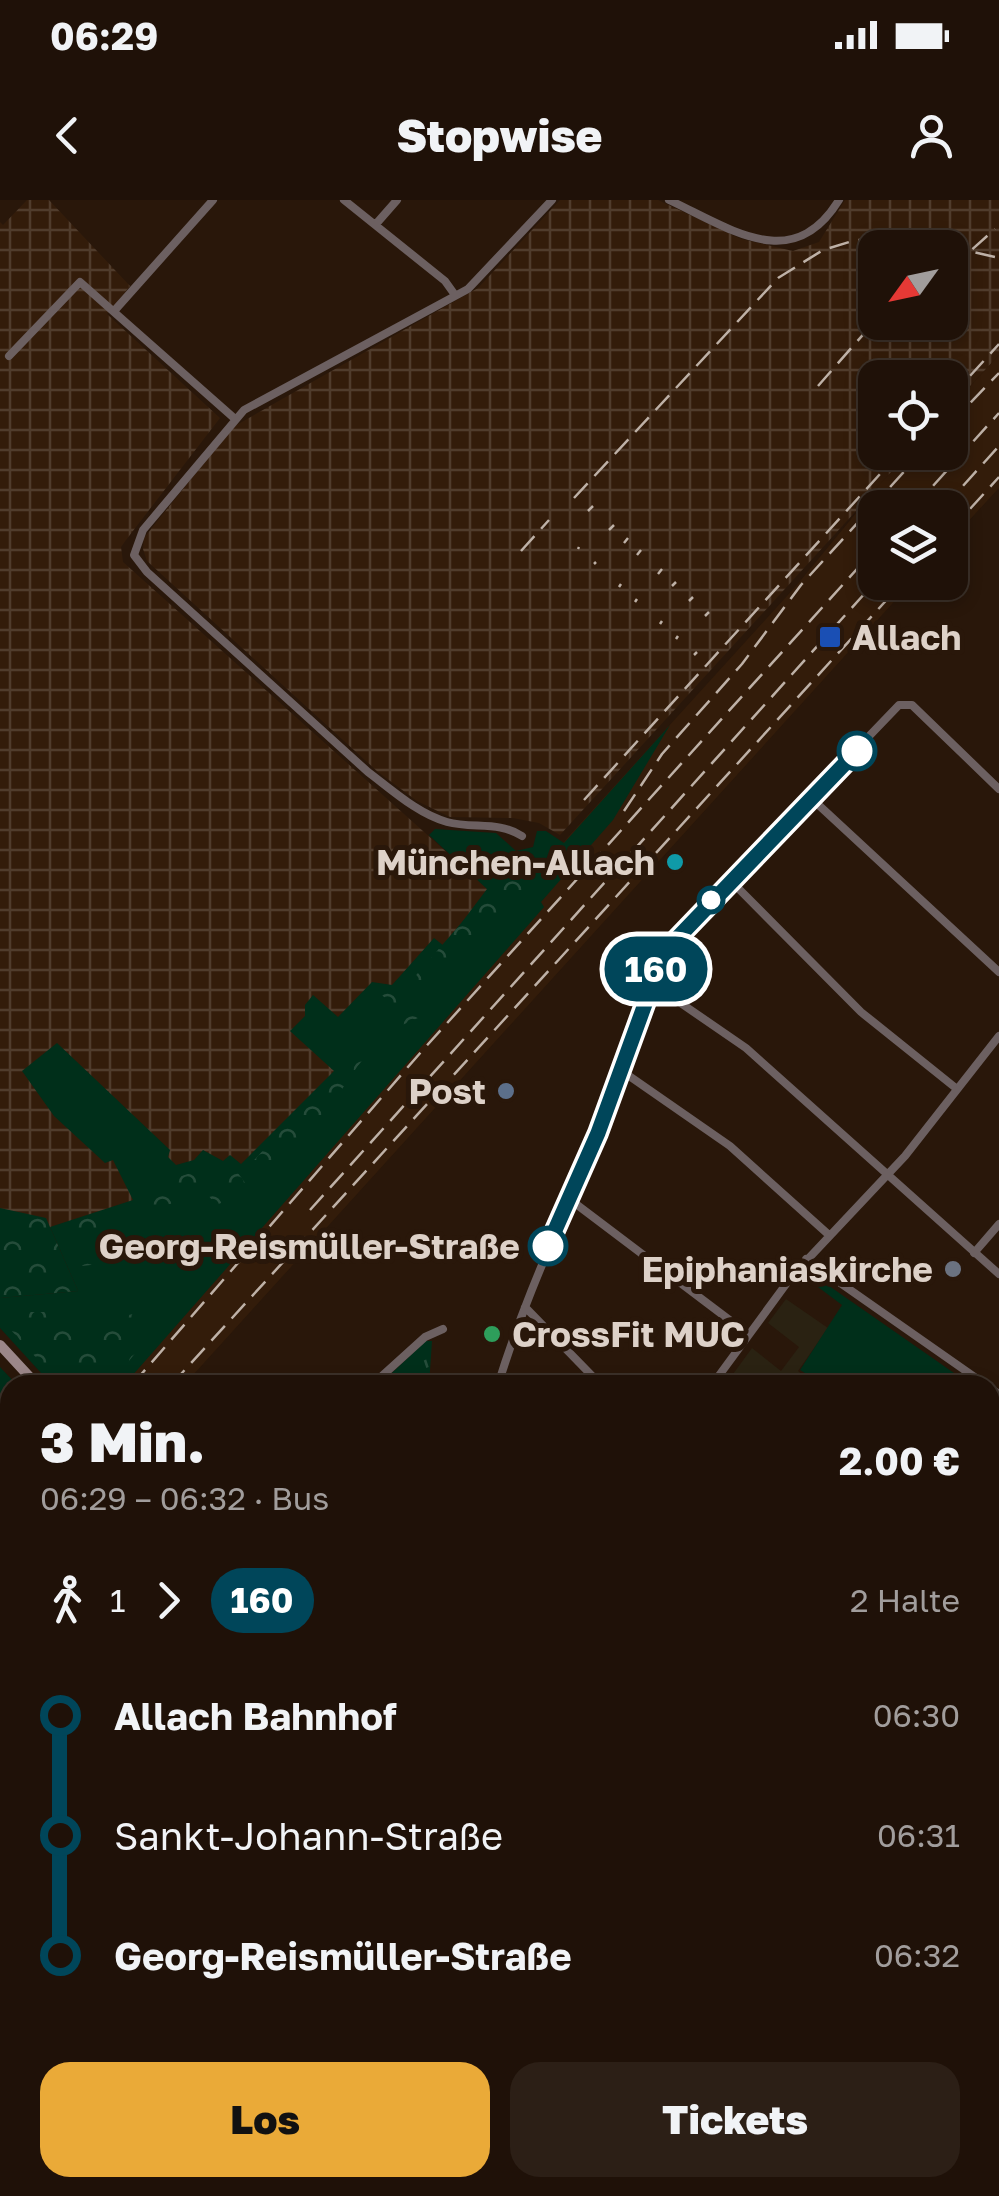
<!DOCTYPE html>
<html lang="de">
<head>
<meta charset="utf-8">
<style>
  :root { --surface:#1f1108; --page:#2c1f16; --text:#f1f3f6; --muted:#a19d9c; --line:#3c3129; --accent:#eaaa38 }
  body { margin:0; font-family:"Golos Text",sans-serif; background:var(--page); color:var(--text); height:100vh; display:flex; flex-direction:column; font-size:38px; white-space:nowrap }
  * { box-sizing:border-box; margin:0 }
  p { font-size:32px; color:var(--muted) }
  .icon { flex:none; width:55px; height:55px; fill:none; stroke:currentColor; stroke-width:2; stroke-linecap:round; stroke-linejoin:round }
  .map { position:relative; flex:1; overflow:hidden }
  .side { position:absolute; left:0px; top:1175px; width:1000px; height:822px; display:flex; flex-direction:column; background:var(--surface); border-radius:30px 30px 0 0; box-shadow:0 5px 15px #0003,0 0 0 2px var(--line) }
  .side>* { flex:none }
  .badge { padding:0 20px; border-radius:32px; font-size:35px; line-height:65px }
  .needle { width:65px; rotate:237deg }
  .fabs { position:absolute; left:858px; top:30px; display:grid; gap:20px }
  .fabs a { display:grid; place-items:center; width:110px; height:110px; border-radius:20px; background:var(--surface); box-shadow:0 5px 15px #0003,0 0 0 2px var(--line); font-size:50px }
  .map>.badge { position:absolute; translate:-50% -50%; box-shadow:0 0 0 5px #fff }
  .legs { display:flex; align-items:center; gap:15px; height:110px; padding:0 40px; font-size:32px }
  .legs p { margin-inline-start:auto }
  .summary { display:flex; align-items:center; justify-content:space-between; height:170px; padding:0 40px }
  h1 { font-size:55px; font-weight:800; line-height:75px }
  .button { display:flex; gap:20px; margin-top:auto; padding:20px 40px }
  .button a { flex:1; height:115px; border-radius:30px; background:var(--accent); color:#111; font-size:40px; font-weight:800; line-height:115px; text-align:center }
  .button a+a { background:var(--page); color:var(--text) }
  ul { padding:0 40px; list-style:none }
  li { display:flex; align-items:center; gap:35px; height:120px; font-size:38px }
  li i { display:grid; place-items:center; width:15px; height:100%; margin:0 12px; background:currentColor }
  li i::after { content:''; width:25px; height:25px; margin:-12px; border:8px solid; border-radius:50%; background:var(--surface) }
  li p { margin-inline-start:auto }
  li:first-child i { background:linear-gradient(#0000 50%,currentColor 0) }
  li:last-child i { background:linear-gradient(currentColor 50%,#0000 0) }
  .status { display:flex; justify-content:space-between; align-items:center; height:70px; padding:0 50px; background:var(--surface); direction:ltr }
  .status svg { height:28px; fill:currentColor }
  header { display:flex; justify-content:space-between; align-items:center; height:130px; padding:0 40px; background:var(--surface); font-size:45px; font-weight:800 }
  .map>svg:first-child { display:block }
  .commercial { fill:#2e1d26 }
  .industrial { fill:url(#industrial-grid); fill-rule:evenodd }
  .education { fill:#2a2212 }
  .built { fill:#331c0a }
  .grass { fill:#002f1a }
  .forest { fill:url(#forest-crowns) }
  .park { fill:url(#park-tufts) }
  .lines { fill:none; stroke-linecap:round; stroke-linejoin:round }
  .stream { stroke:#020c0d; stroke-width:2.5 }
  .river { stroke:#020c0d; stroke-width:15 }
  .street { stroke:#6c6061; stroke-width:8 }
  .secondary { stroke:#9b8789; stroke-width:10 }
  .rail { stroke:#beb1a7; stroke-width:2.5; stroke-dasharray:20 10; stroke-linecap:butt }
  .line-1-casing { stroke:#fff; stroke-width:22 }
  .line-1 { stroke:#00465a; stroke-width:15 }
  .transit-dot { fill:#1a4fb4; stroke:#29170a; stroke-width:4 }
  .stop-1-dot { fill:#fff; stroke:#00465a; stroke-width:5 }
  .culture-dot { fill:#0f9aa8; stroke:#29170a; stroke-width:4 }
  .service-dot { fill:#5c6f8a; stroke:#29170a; stroke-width:4 }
  .worship-dot { fill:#6b7280; stroke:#29170a; stroke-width:4 }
  .leisure-dot { fill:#2e9e5b; stroke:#29170a; stroke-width:4 }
  .labels { text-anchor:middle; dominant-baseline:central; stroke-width:10; stroke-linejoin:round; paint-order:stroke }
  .poi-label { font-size:35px; font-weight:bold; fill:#ddd1c8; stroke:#29170a; text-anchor:end }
  .stop-label { font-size:35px; font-weight:bold; fill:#ddd1c8; stroke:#29170a; text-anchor:end }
</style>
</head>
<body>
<div class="status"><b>06:29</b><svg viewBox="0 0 49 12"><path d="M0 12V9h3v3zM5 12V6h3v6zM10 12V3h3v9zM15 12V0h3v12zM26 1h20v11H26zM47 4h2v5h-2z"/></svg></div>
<header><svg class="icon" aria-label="back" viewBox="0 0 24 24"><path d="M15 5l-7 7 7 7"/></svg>Stopwise<svg class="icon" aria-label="person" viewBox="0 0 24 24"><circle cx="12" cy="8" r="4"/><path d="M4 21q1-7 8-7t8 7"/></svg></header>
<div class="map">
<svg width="999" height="1996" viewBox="0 0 999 1996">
  <defs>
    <pattern id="industrial-grid" width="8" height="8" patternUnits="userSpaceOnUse" patternTransform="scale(2.5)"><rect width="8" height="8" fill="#331c0a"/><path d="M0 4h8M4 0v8" fill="none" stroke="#503c2c"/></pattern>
    <pattern id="forest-crowns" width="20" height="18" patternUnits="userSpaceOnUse" patternTransform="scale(2.5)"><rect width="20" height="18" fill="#002f1a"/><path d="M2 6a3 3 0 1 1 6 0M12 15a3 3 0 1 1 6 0" fill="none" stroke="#254c3a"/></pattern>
    <pattern id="park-tufts" width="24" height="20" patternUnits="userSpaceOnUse" patternTransform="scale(2.5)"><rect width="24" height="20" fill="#002f1a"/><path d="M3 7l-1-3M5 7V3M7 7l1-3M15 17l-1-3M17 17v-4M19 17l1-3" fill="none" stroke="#254c3a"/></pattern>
  </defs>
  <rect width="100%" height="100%" fill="#29170a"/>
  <path class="commercial" d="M 8,1908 L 10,1988 L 35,1988 L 43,1996 L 0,1996 L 0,1915 Z"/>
  <path class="industrial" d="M 27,0 L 49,0 L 130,86 L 107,114 L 220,218 L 126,340 L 121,347 L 123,362 L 491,692 L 247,977 L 165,993 L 46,1029 L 0,1020 L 0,22 L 3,25 Z
    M 560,0 L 658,0 L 741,39 L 793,51 L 819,42 L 845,0 L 999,0 L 999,155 L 950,208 L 950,178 L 875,178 L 875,252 L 909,253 L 560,635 L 539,623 L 513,618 L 450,617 L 417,601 L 378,572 L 275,478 L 147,361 L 143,349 L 144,338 L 155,324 L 233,227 L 478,88 ZM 875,48 L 950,48 L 950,122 L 875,122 Z
    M 10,1385 L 10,1660 L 0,1647 L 0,1397 Z
    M 0,1789 L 10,1799 L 10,1910 L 0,1915 Z"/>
  <path class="education" d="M 786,1099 L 828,1128 L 798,1171 L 815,1185 L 725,1185 L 752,1148 L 781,1171 L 799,1147 L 768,1123 Z"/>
  <path class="built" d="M 999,155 L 999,288 L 950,341 L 950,308 L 875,308 L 875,382 L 911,383 L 184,1185 L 123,1185 L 568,637 L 796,386 L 880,284 L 909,253 L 950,252 L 950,208 Z
    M 10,1317 L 10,1385 L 0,1397 L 0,1328 Z"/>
  <path class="grass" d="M 670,525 L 613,620 L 541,702 L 544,707 L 124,1185 L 52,1185 L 0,1128 L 0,1098 L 78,1091 L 50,1027 L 133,1000 L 113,960 L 105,963 L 54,916 L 22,871 L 57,843 L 170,950 L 168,957 L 176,965 L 194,960 L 203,950 L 223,961 L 230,955 L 241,964 L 334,871 L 290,831 L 305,816 L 305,805 L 313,795 L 338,817 L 372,782 L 392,785 L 434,738 L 444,746 L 487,689 L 429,635 L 435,629 L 496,633 L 516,651 L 533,647 L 537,631 L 546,631 L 564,643 Z
    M 822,1081 L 954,1173 L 945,1185 L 824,1185 L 800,1170 L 842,1105 L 818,1087 Z
    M 0,1167 L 17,1185 L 10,1185 L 10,1219 L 0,1210 Z
    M 10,1239 L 10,1313 L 0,1324 L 0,1250 Z
    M 990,1806 L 999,1812 L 999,1845 L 990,1858 Z
    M 656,1988 L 727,1988 L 740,1996 L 668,1996 Z"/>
  <path class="forest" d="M 537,647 L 549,654 L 525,679 L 524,689 L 420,808 L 418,818 C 377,833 356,867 334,902 C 329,911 317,917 310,924 L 310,942 L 285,972 L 264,986 L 245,970 L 337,870 L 338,857 L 387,813 L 391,804 L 380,793 L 400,780 L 411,781 L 521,654 Z
    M 210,967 L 235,969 L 251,991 L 216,1005 L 208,995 L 170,1004 L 139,1005 L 138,999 L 153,985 Z
    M 0,1008 L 46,1018 L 78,1091 L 0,1098 Z
    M 101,1014 L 113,1045 L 99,1064 L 82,1066 L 75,1054 L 92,1039 L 88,1030 L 61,1036 L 57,1026 Z
    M 5,1112 L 48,1112 L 110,1132 L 115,1118 L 133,1114 L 140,1147 L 110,1185 L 61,1185 L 0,1118 Z
    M 879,1988 L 966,1988 L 972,1991 L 968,1996 L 872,1996 Z"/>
  <path class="park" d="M 426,1141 L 432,1141 L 429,1185 L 379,1185 Z
    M 999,1847 L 999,1939 L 990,1953 L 990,1860 Z
    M 430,1988 L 586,1988 L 580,1996 L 420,1996 Z"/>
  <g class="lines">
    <path class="stream" d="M 448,1996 L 459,1988"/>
    <path class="river" d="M 990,1392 L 999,1386
      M 416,1996 L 427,1988"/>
    <path class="street" d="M 344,0 L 445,81 L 455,95
      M 669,0 C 731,29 793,75 839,0
      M 376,24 L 397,0
      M 115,110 L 213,0
      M 9,156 L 80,82 L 234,218
      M 811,598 L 999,772
      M 522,636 C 499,621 473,629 447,622 C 418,614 392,590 368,572 L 147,372 L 134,355 L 143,330 L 244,210 L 468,89 L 552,0
      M 731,681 L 861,812 L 957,889
      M 653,784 L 746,848 L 999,1074
      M 622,871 L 730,946 L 829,1035
      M 568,998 L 748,1134
      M 974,1053 L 999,1024
      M 806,1059 L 986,1185
      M 525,1107 L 601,1185
      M 372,1185 L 425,1137 L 443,1129
      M 498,1185 C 531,1077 583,977 622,872 C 638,829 647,774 675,738 L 899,505 L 912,505 L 999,589
      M 712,1185 L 792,1076 L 905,956 L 999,836
      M 990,1188 L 999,1194
      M 0,1216 L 10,1225
      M 0,1246 L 10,1235
      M 990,1452 L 999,1438
      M 990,1516 L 999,1523
      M 990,1690 L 999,1679
      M 0,1738 L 10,1648
      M 990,1773 L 999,1779
      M 0,1783 L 10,1792
      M 337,1988 L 341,1996
      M 977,1988 L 989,1996
      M 585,1996 L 591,1988"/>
    <path class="secondary" d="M 0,1145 L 37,1185
      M 990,1296 L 999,1291
      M 112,1996 L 122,1988"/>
    <path class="rail" d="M 917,39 L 999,58
      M 950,69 L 995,29
      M 818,186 L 875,121
      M 950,198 L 999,144
      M 950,224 L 999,173
      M 574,298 L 778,78 L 823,50 L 856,40 L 927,41
      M 913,308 L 999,213
      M 943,308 L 999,246
      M 588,311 L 593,306
      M 609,330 L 614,325
      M 950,331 L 999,277
      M 624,343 L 628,338
      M 578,349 L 579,347
      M 521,351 L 549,320
      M 637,355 L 641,350
      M 594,364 L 596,362
      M 658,374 L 662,369
      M 672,386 L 676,382
      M 619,387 L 621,384
      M 689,401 L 693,397
      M 635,402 L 637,399
      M 705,416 L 709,412
      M 660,424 L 662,421
      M 676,439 L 678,436
      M 694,455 L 697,452
      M 584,600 L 900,252
      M 624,611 L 662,554 L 742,464 L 801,385 L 922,252
      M 310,1010 L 875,382
      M 132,1185 L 421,852 L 875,349
      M 171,1185 L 903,382
      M 0,1336 L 10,1325
      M 0,1358 L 10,1347
      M 0,1392 L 10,1379"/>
  </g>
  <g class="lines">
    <g class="line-1-casing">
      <path id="line-1" d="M 548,1046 L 598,933 L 664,752 L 857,551"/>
    </g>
    <use href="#line-1" class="line-1"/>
  </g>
  <rect class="transit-dot" x="818" y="425" width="24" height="24" rx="5"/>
  <g class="stop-1-dot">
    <circle cx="857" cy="551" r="18"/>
    <circle cx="711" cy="700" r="12"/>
    <circle cx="548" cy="1046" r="18"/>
  </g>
  <circle class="culture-dot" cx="675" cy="662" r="10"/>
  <circle class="service-dot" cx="506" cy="891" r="10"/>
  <circle class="worship-dot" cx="953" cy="1069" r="10"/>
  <circle class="leisure-dot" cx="492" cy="1134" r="10"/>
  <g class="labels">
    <g class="poi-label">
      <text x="852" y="437" text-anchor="start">Allach</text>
      <text x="655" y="662">München-Allach</text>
      <text x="486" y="891">Post</text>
      <text x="933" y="1069">Epiphaniaskirche</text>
      <text x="512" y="1134" text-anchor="start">CrossFit MUC</text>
    </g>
    <g class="stop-label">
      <text x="520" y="1046">Georg-Reismüller-Straße</text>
    </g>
  </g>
</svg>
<div class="fabs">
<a><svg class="needle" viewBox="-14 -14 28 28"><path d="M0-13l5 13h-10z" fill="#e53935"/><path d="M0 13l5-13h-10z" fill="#a19d9c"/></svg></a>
<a><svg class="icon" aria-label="locate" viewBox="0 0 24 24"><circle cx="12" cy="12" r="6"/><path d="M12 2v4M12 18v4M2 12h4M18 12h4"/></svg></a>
<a><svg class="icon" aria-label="layers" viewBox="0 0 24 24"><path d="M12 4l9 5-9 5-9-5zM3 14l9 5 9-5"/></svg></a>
</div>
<b class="badge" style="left:656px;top:769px;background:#00465a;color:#fff">160</b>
<section class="side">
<div class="summary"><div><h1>3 Min.</h1><p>06:29 – 06:32 · Bus</p></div><b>2.00 €</b></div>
<div class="legs"><svg class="icon" aria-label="walk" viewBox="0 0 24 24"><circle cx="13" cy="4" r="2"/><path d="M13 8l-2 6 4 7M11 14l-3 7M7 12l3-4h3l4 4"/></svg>1<svg class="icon" aria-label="forward" viewBox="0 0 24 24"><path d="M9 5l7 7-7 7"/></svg><b class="badge" style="background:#00465a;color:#fff">160</b><p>2 Halte</p></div>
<ul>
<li><i style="color:#00465a"></i><b>Allach Bahnhof</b><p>06:30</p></li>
<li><i style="color:#00465a"></i><span>Sankt-Johann-Straße</span><p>06:31</p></li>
<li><i style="color:#00465a"></i><b>Georg-Reismüller-Straße</b><p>06:32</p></li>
</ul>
<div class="button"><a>Los</a><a>Tickets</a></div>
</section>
</div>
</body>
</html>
